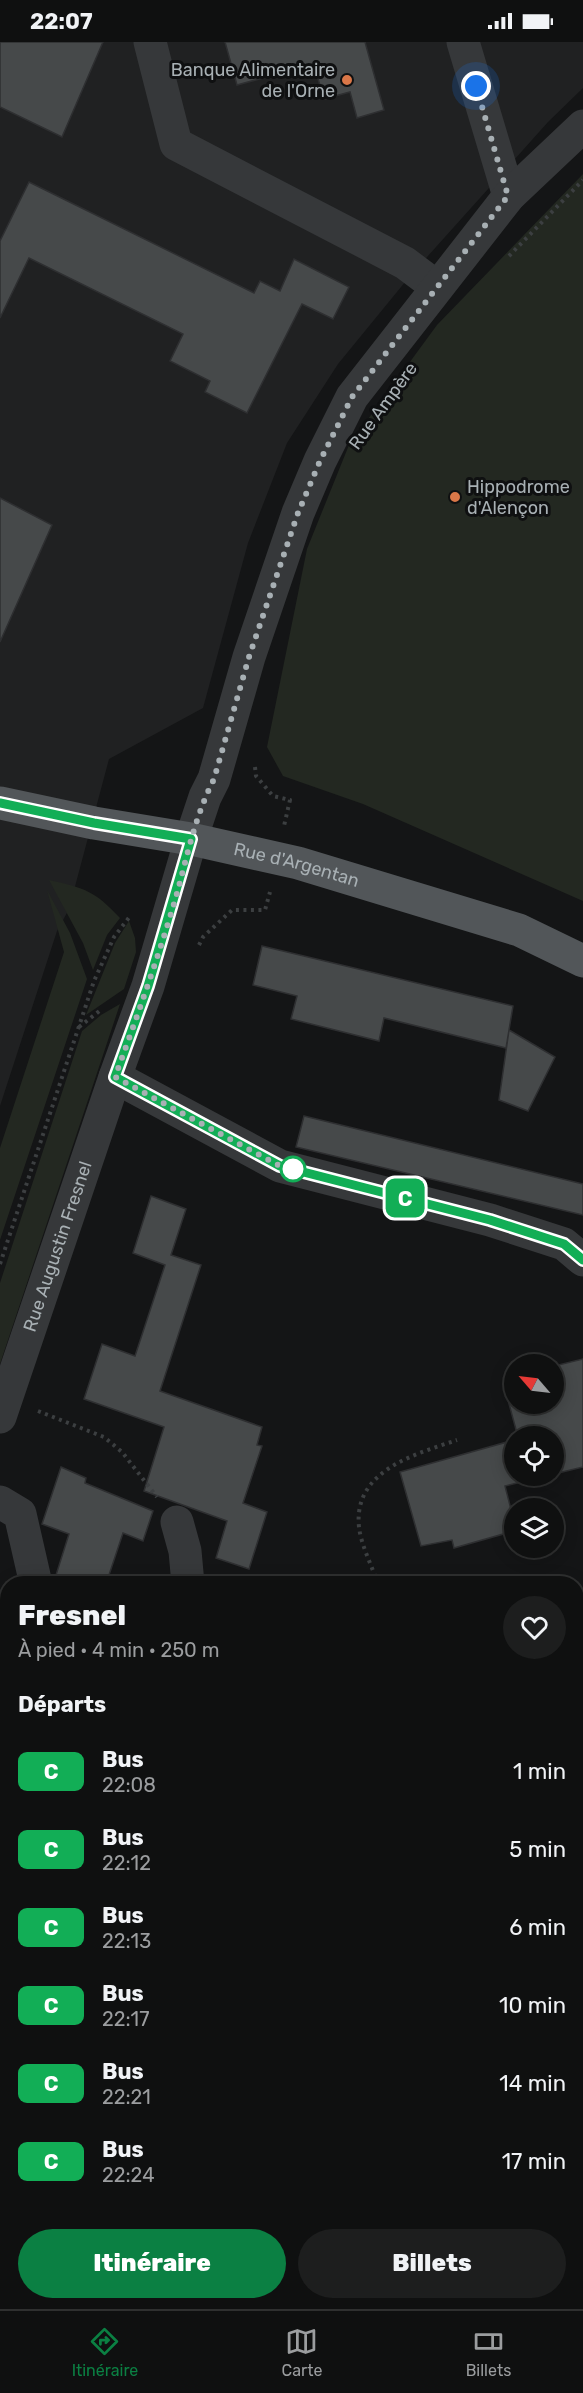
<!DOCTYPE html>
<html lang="fr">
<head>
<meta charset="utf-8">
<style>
  :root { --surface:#0f1010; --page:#1d1e1e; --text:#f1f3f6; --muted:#9b9d9f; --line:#2f3030; --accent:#0b8043 }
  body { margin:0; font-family:Rubik,sans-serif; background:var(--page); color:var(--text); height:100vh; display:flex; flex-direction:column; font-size:22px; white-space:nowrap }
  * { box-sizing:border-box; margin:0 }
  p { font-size:20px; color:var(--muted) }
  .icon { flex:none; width:33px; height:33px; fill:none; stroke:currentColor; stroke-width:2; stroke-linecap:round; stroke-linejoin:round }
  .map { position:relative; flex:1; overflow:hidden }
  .sheet { position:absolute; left:0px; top:1534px; width:584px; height:734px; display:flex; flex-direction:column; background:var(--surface); border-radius:24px 24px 0 0; box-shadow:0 3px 15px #0003,0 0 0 2px var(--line) }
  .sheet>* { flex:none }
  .badge { padding:0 12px; border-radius:9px; font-size:21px; line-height:39px }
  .needle { width:39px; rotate:298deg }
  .controls { position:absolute; left:504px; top:1312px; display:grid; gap:12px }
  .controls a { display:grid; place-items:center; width:60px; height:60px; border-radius:50%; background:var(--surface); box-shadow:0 3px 15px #0003,0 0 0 2px var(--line); font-size:30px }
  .you { position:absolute; width:30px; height:30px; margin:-15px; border:4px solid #fff; border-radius:50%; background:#1a73e8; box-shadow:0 0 0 9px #1a73e833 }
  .map>.badge { position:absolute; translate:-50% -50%; box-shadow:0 0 0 3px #fff }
  h2 { padding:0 18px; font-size:22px; line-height:54px }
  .round { display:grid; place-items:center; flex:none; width:63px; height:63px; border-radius:32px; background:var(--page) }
  .head { display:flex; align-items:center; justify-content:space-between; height:102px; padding:0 18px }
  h1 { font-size:28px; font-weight:800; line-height:45px }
  .primary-button { display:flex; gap:12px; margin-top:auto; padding:12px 18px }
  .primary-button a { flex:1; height:69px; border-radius:36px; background:var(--accent); color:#fff; font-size:24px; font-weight:800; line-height:69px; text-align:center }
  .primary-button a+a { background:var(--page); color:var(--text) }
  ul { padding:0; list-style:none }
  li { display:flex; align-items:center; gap:18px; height:78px; padding:0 18px }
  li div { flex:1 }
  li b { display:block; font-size:22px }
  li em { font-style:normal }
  li .badge { min-width:66px; font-weight:700; text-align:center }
  .status { display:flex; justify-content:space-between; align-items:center; height:42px; padding:0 30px; background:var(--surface); direction:ltr }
  .status svg { height:16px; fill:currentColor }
  .menu { display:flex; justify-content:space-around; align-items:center; height:84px; border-top:2px solid var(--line); background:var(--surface); font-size:16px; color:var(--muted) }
  .menu a { display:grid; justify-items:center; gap:3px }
  .menu .active { color:var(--accent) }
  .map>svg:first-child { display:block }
  .built { fill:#202122 }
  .green { fill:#232821 }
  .building { fill:#46494a; stroke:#2e2f31; stroke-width:1.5 }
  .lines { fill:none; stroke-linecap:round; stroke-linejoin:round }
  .path { stroke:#3c3f41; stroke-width:4; stroke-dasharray:3 4.5; stroke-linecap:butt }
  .minor { stroke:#36383a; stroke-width:33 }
  .major { stroke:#525659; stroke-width:33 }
  .line-casing { stroke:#fff; stroke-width:14 }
  .line { stroke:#12ae56; stroke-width:9 }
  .walk { stroke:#a8b0b4; stroke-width:6; stroke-dasharray:0 10.8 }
  .poi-dot { fill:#da7748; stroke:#0f1011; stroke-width:2 }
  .stop-dot { fill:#fff; stroke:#12ae56; stroke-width:3 }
  .labels { text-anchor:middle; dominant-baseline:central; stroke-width:6; stroke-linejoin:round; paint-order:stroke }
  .poi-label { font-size:18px; fill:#a8b0b4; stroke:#0f1011; text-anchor:end }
  .street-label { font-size:18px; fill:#a8b0b4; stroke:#0f1011 }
</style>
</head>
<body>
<div class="status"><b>22:07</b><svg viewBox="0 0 49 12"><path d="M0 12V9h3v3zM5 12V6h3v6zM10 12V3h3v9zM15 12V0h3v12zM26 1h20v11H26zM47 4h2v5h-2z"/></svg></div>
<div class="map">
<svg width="583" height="2267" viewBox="0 0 583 2267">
  <rect width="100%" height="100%" fill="#141516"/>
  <path class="built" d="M 0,0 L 583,0 L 583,46 L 548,80 L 410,234 L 338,322 L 287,401 L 248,501 L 203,666 L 109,717 L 69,867 L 57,889 L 0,1064 Z"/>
  <path class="green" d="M 583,132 L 583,859 L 363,762 L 283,734 L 267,705 L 307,507 L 349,403 L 437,283 Z
    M 49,838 C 85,846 95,849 120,876 L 107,893 L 93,928 L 83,901 Z
    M 47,848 L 70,891 L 87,937 L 0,1198 L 0,1106 L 64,910 Z
    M 129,879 L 135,896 L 136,910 L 124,947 L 86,973 L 115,901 Z
    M 120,962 L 0,1322 L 0,1241 L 82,989 L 101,973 Z
    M 583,1984 L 583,2267 L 500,2267 L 500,2261 L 576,2260 L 576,1986 Z
    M 145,2261 L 360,2260 L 360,2267 L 145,2267 Z"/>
  <path class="building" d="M 0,0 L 103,0 L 62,95 L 0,65 Z
    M 225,0 L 365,0 L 384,68 L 357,76 L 350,50 L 324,57 L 316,30 L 302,34 L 300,26 L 237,43 Z
    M 29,140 L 254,251 L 260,239 L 280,249 L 294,217 L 349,245 L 333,277 L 302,262 L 247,371 L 205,350 L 210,339 L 170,319 L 183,292 L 29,216 L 0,276 L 0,199 Z
    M 0,456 L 52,483 L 0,600 Z
    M 262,904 L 513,964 L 506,1006 L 384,976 L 379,999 L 291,977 L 297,954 L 253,943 Z
    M 509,988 L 555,1015 L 528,1069 L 499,1058 Z
    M 304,1074 L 583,1142 L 583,1173 L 296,1105 Z
    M 151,1154 L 186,1167 L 171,1213 L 201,1223 L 160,1349 L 262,1385 L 257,1403 L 262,1404 L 243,1461 L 267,1470 L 249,1527 L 216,1516 L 227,1479 L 144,1449 L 164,1385 L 84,1357 L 102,1302 L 135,1314 L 165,1223 L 133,1211 Z
    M 583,1317 L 583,1425 L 554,1432 L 554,1395 L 518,1395 L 505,1347 L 514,1345 L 514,1362 L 554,1362 L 554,1324 Z
    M 514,1398 L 514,1434 L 546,1434 L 505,1444 L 514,1479 L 514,1489 L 454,1506 L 452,1498 L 421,1504 L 400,1430 Z
    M 61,1425 L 86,1436 L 85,1441 L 153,1469 L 143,1499 L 123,1491 L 106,1542 L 81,1542 L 56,1533 L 69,1492 L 42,1482 Z"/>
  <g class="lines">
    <path class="path" d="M 509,214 L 583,138
      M 255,725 L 256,734 L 273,754 L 290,758 L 284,784
      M 199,903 L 203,895 L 232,868 L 265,868 L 270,850
      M 79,985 L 102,967
      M 0,1222 L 94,939 L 114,895 L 131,873
      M 38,1369 L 104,1395 L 122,1410 L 157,1455
      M 378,1542 C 372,1524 361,1503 359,1485 C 353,1428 416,1412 457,1398
      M 576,1563 L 583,1560
      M 579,1986 L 583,2000
      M 60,2267 L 61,2260"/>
    <g class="minor">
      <path d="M 150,0 L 176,102 L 405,221 L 437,245"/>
      <path d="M 463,0 L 509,154"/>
      <path d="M 115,1035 L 280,1124 L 490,1178 L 564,1202 L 583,1218"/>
      <path id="s1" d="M 0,1375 L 115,1035 L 148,944 L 191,797 L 205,755 L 214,737 L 249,615 L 298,471 L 320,419 L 352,355 L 509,154 L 583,84"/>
      <path d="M 0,1460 L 20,1472 L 36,1542"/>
      <path d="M 177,1480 L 185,1509 L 188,1542"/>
      <path d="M 576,1952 L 583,1950"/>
      <path d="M 463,2267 L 463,2260"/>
    </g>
    <path class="major" id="s2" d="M 0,761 L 94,781 L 191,797 L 298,821 L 519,888 L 583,919"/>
  </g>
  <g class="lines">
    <g class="line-casing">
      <path id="line" d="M 0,761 L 94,781 L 191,797 L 148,944 L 115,1035 L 280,1124 L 490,1178 L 564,1202 L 583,1218"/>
    </g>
    <use href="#line" class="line"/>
    <path class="walk" d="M 293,1127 L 301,1129 L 280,1124 L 115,1035 C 137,975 158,916 176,855 C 187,815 195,774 214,737 L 249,615 L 298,471 L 320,419 L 352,355 L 508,154 L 476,44"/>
  </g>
  <g class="poi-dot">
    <circle cx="347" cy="38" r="6"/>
    <circle cx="455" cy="455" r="6"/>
  </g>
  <circle class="stop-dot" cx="293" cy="1127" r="12"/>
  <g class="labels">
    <g class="poi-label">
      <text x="335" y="28">Banque Alimentaire<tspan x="335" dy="21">de l'Orne</tspan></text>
      <text x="467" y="445" text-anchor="start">Hippodrome<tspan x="467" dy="21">d'Alençon</tspan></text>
    </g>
    <g class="street-label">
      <text transform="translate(383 364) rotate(-54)">Rue Ampère</text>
      <text stroke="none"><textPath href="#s2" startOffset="303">Rue d'Argentan</textPath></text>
      <text stroke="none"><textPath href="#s1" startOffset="180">Rue Augustin Fresnel</textPath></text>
    </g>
  </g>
</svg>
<div class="controls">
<a><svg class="needle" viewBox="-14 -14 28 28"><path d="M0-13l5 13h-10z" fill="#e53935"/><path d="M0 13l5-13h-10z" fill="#9b9d9f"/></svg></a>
<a><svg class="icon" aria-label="locate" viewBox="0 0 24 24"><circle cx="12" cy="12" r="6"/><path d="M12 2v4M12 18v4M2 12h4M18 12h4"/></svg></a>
<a><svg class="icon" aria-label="layers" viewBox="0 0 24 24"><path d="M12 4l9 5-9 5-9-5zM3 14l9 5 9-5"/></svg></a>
</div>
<div class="you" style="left:476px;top:44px"></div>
<b class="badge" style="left:405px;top:1156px;background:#12ae56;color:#fff">C</b>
<section class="sheet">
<div class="head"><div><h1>Fresnel</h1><p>À pied · 4 min · 250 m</p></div><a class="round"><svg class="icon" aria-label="heart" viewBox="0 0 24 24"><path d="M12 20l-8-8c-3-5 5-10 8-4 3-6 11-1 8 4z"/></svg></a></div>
<h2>Départs</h2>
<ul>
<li><span class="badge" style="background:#12ae56;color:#fff">C</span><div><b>Bus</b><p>22:08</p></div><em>1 min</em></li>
<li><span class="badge" style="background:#12ae56;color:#fff">C</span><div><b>Bus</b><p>22:12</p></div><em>5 min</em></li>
<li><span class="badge" style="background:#12ae56;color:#fff">C</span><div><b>Bus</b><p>22:13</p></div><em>6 min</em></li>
<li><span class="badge" style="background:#12ae56;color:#fff">C</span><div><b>Bus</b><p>22:17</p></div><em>10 min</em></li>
<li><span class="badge" style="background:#12ae56;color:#fff">C</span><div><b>Bus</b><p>22:21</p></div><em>14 min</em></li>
<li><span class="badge" style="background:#12ae56;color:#fff">C</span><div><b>Bus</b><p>22:24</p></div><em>17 min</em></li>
</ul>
<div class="primary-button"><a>Itinéraire</a><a>Billets</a></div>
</section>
</div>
<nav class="menu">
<a class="active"><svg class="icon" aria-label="directions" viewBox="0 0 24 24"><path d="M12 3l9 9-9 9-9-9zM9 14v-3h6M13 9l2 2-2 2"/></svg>Itinéraire</a>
<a><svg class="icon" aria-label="map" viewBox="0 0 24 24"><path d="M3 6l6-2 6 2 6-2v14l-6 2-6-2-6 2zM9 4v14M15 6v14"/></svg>Carte</a>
<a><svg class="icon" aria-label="tickets" viewBox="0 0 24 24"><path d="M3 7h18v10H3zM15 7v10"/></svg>Billets</a>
</nav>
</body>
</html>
